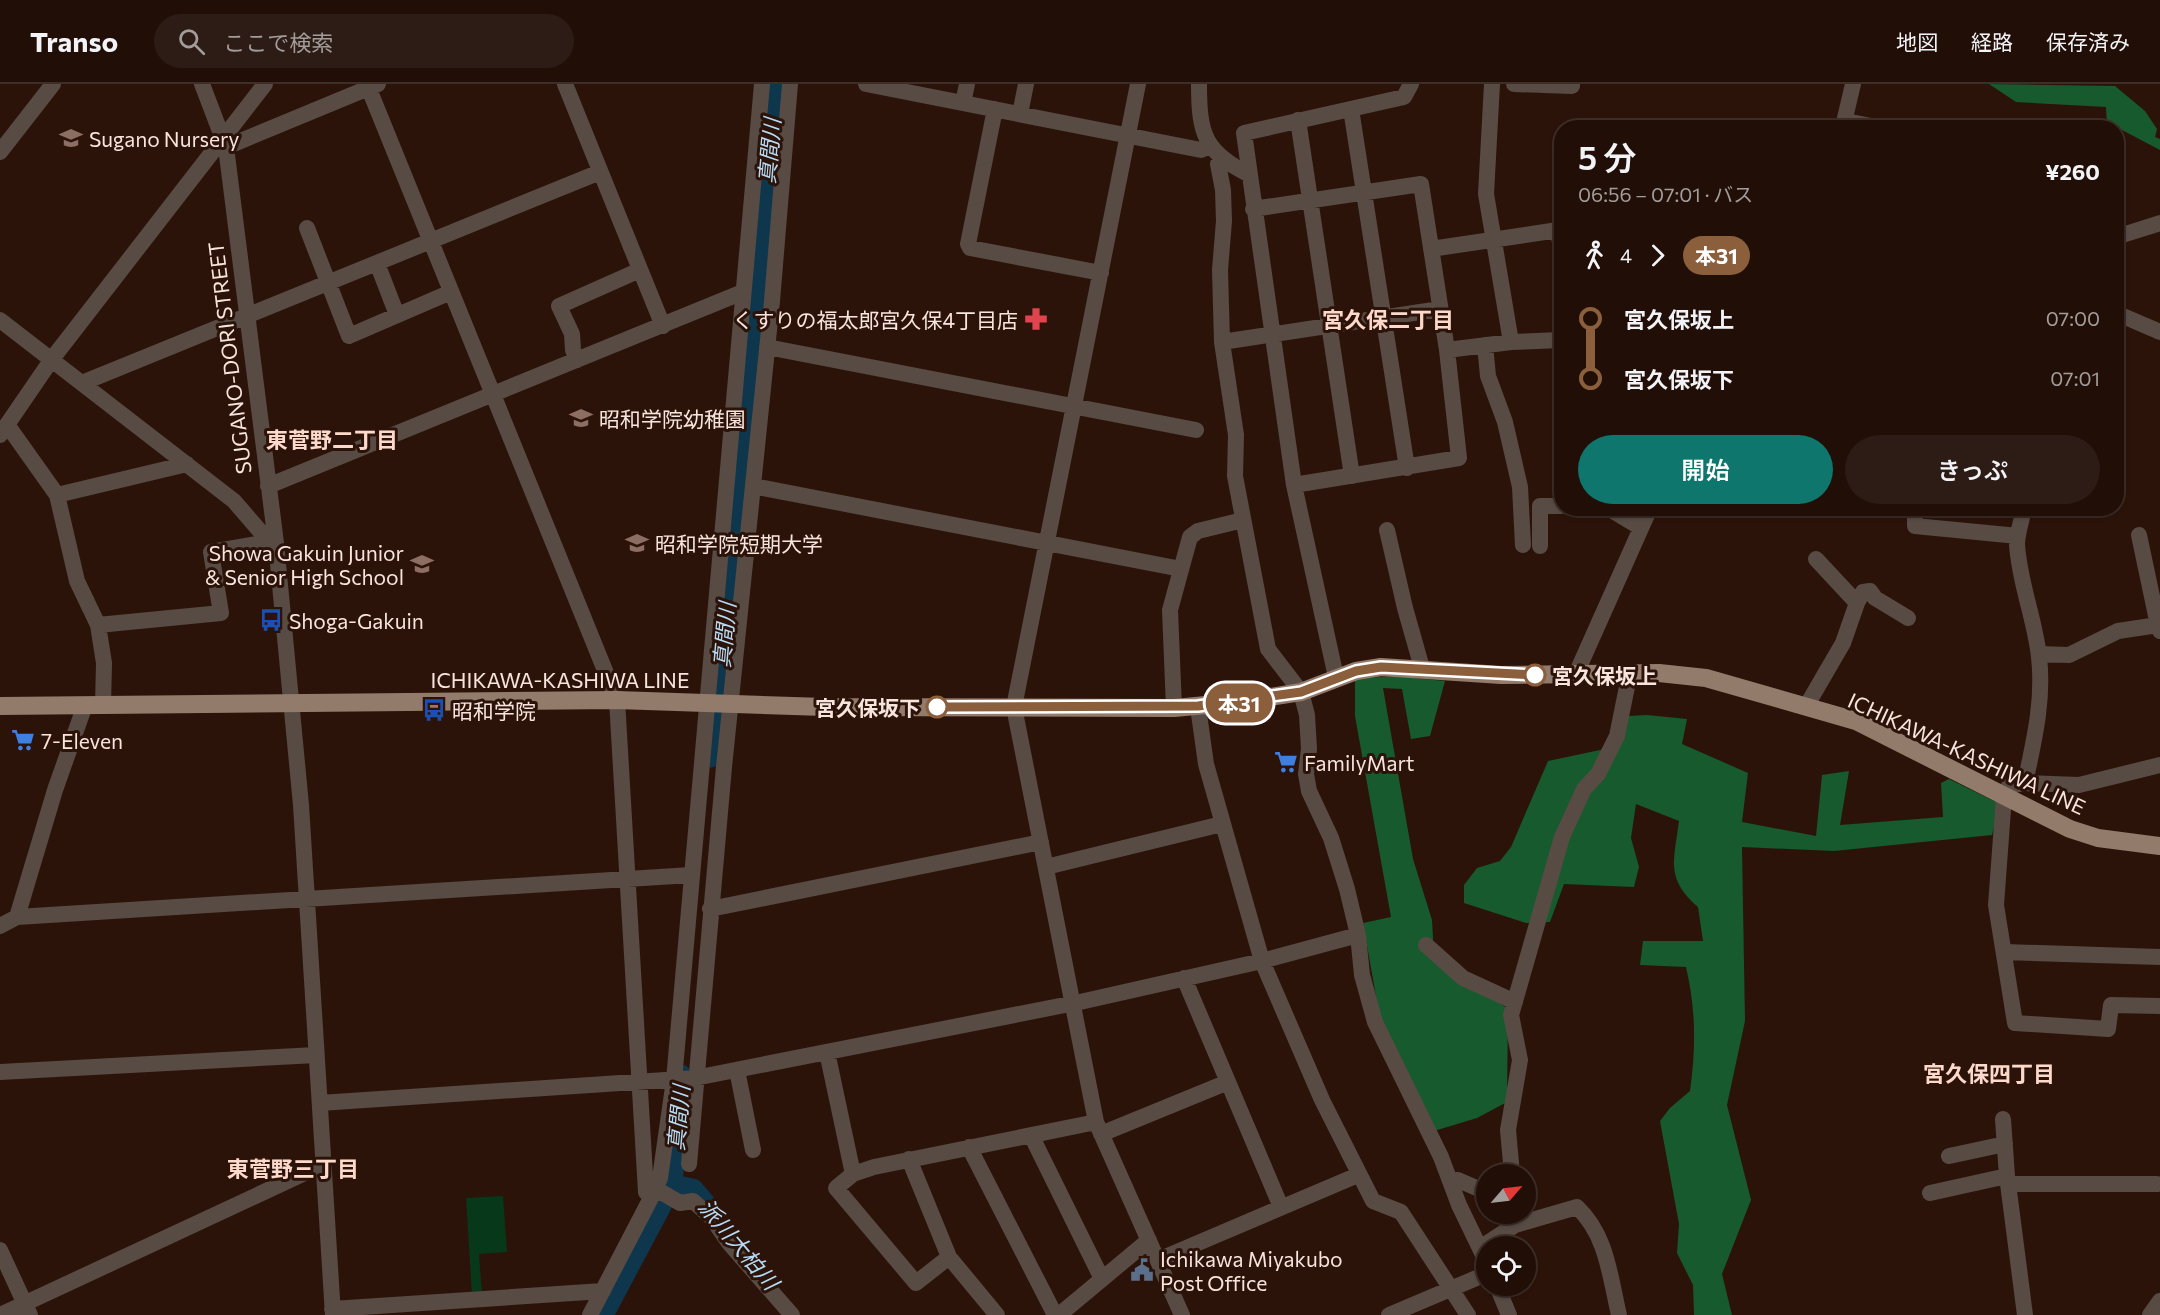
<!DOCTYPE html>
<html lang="ja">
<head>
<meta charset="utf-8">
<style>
  :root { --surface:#210e07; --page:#2d1c15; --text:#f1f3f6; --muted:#a29c9b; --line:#3e2e28; --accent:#0f766e }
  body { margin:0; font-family:Commissioner,"Noto Sans JP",sans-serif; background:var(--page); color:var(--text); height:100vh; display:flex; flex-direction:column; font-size:22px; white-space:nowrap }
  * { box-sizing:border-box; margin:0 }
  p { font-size:20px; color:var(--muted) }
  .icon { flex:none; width:33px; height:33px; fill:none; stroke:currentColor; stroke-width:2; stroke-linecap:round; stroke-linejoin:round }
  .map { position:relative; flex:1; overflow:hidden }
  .details { position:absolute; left:1554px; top:36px; width:570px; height:396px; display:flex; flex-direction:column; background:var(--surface); border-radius:24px; box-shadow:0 2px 4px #0004,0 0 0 2px var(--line) }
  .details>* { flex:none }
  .badge { padding:0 12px; border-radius:20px; font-size:21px; line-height:39px }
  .needle { width:39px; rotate:62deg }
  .fabs { position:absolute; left:1476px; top:1080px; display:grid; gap:12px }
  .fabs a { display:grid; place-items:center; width:60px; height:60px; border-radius:50%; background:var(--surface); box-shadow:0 2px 4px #0004,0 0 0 2px var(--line); font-size:30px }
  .map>.badge { position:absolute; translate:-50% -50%; box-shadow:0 0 0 3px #fff }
  .legs { display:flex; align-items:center; gap:9px; height:66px; padding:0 24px; font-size:20px }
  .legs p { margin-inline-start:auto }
  .overview { display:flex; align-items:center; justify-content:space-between; height:102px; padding:0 24px }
  h1 { font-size:33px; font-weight:600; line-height:45px }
  .cta { display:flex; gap:12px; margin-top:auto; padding:12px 24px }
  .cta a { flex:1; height:69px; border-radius:36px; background:var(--accent); color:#fff; font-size:24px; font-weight:600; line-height:69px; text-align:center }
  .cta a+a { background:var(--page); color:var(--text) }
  ul { padding:0 24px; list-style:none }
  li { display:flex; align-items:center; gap:21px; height:60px; font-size:22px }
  li i { display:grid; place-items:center; width:9px; height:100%; margin:0 8px; background:currentColor }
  li i::after { content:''; width:15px; height:15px; margin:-8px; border:4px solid; border-radius:50%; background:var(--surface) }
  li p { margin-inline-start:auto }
  li:first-child i { background:linear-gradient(#0000 50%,currentColor 0) }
  li:last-child i { background:linear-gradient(currentColor 50%,#0000 0) }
  header { display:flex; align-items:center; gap:36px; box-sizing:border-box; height:84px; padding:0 30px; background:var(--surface); border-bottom:2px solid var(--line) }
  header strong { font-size:28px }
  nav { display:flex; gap:33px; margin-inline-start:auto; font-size:21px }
  .search { width:420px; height:54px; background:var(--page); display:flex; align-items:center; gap:15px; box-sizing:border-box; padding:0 21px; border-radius:33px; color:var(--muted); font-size:22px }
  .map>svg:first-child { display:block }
  .green { fill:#073819 }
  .forest { fill:#165a2e }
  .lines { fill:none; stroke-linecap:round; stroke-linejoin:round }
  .river { stroke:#0e364c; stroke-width:21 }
  .minor { stroke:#574b44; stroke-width:16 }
  .major { stroke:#937b6b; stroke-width:18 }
  .line-1-casing { stroke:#fff; stroke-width:14 }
  .line-1 { stroke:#8b5e3c; stroke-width:9 }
  .stop-1-dot { fill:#fff; stroke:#8b5e3c; stroke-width:3 }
  .labels { text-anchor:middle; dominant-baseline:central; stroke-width:6; stroke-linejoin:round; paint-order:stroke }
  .poi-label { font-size:21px; fill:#f6e4dd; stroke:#2c1309; text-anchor:start }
  .street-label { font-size:21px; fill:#f6e4dd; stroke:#2c1309 }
  .stop-label { font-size:21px; font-weight:bold; fill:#f6e4dd; stroke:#2c1309; text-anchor:start }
  .water-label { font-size:22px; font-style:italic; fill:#b6daf3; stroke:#2c1309 }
  .neighbourhood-label { font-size:22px; font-weight:bold; fill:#fcd9ca; stroke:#2c1309 }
</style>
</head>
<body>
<header>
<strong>Transo</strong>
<div class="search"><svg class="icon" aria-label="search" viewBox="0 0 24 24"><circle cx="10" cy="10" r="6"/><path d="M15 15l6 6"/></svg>ここで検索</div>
<nav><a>地図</a><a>経路</a><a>保存済み</a></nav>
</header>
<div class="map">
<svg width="2160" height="1231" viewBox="0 0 2160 1231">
  <rect width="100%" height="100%" fill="#2c1309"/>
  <path class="green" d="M 503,1112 L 507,1168 L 479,1170 L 482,1210 L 472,1211 L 466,1114 Z"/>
  <path class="forest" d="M 1989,0 L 2115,2 L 2145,27 L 2157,45 L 2155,53 L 2160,55 L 2160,66 L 2122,46 L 2107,43 L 2106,23 L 2016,18 Z
    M 1393,592 L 1445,597 L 1430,652 L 1411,655 L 1402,605 L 1383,604 L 1413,775 L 1432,836 L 1434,873 L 1508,925 L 1507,1018 L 1477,1034 L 1434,1047 L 1382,946 L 1363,839 L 1391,833 L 1355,632 L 1355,595 Z
    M 1647,631 L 1687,635 L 1682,660 L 1748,689 L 1742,738 L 1816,752 L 1822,691 L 1849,687 L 1840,741 L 1943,733 L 1941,699 L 1949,695 L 2000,720 L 1992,751 L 1834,767 L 1742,763 L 1745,937 L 1727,1021 L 1751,1116 L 1722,1190 L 1732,1231 L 1694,1231 L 1693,1201 L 1677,1169 L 1679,1140 L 1660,1037 L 1670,1024 L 1690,1007 C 1696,964 1696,926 1686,883 L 1640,881 L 1643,857 L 1703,857 L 1698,823 C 1665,794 1674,777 1679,737 L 1636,720 L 1631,754 L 1639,783 L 1634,803 L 1564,800 L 1550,838 L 1526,839 L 1464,819 L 1464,801 L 1477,784 L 1500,777 L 1511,763 L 1548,677 L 1619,662 L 1628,632 Z"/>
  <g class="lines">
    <path class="river" d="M 711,673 L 775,0
      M 672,1101 L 693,1105 L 715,1131
      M 603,1231 L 672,1101 L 681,991"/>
    <path class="minor" d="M 202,0 L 226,63 L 276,459 L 301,721 L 333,1231
      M 367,0 L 617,616 L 646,1108 L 652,1112 L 590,1231
      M 565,0 L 663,242
      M 866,0 L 1201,66 L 1210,62
      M 1138,0 L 1014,623 L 1096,1038 L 1182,1231
      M 1199,0 C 1199,50 1204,68 1250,91
      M 1492,0 L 1486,110 L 1511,258
      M 1514,0 L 1572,2 L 1572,0
      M 1853,0 L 1845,34 L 1851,38 L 1881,44
      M 963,19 L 967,0
      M 995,25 L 968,160 L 970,164 L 1101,189
      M 1351,25 L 1407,384
      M 1020,30 L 1026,0
      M 1298,36 L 1352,392
      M 226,63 L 378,0
      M 0,68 L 53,0
      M 1222,76 L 1218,80 L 1223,106 L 1224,137 L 1220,186 L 1222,258 L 1236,351 L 1235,392 L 1268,565 L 1301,608 L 1307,631 L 1309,665 L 1306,690 L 1309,707 L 1331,754 L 1347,805 L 1358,851 L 1362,891 L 1375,938 L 1441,1073 L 1459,1121 L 1486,1177
      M 1253,125 L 1421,100 L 1447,266 L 1459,374 L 1294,401
      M 307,144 L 349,252 L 451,208
      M 2116,153 L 2160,139
      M 1431,165 L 1558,146 L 1562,172
      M 377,179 L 397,231
      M 2116,229 L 2160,248
      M 0,236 L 234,417 L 259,446 L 276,459
      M 1222,258 L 1440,225
      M 1485,261 L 1488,292 L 1505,338 L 1520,403 L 1523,461
      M 767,263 L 1196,346
      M 1447,266 L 1511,258 L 1562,256
      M 577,276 L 573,266 L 572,250 L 559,222 L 640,186
      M 82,299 L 600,88
      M 8,342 L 57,411 L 77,497 L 98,541 L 104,579 L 103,621
      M 0,351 L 52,275 L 265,0
      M 268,402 L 743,208
      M 753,402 L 1181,485
      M 57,411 L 187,380
      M 1608,424 L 1641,444
      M 1915,424 L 1915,442 L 2018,452
      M 2024,424 C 2022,436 2017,449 2017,460 C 2019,498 2035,535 2039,573 C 2044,616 2034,657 2025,699 L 2009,702 L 2004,712 L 1996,821 L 2015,939 L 2108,945 L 2111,921 L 2160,922
      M 1387,446 L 1405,524 L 1422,584
      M 2139,451 L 2158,541
      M 1540,462 L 1540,422 L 1562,422
      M 1857,519 L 1863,508 L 1870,507 L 1875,514 L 1908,534
      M 98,541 L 221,529 L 211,468 L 273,457
      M 2039,570 L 2069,571 L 2118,547 L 2158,541 L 2160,547
      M 1576,590 L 1650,424
      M 1336,593 L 1294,401 L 1244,49 L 1404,13 L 1411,0
      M 1807,621 L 1843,559 L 1857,519 L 1816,475
      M 1198,623 L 1206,680 L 1262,877 L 1322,1016 L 1373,1117 L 1401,1128 L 1468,1231
      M 1174,624 L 1170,526 L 1190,453 L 1198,447 L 1243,436
      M 2025,699 L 2079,701 L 2160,681
      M 1046,783 L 1222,740
      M 710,825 L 1041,758
      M 17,833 L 55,706 L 85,621
      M 0,842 L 17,833 L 691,791
      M 1426,861 L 1463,894 L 1515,918
      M 2005,868 L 2160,873
      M 1184,894 L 1281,1123
      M 827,968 L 853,1090
      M 737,986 L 753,1066
      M 0,988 L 316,971
      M 320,1019 L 695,994 L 1080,918 L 1262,877 L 1358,851
      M 2003,1035 L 2007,1092
      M 1101,1050 L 1228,998
      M 1031,1051 L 1102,1195
      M 969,1063 L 1055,1231
      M 1949,1072 L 2005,1060
      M 909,1075 L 949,1173
      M 689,1080 L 724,683 L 772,217 L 790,0
      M 1512,1090 L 1508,1046 L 1520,976 L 1511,931 L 1562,753 L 1584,705 L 1598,690 L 1617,652 L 1630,588
      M 1450,1097 L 1458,1096 L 1486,1108
      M 2009,1100 L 2157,1100
      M 656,1105 L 680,1119 L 693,1117 L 711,1133 L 729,1159 L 792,1231
      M 1930,1109 L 2007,1092 L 2025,1231
      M 652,1112 L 660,1094 L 674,996 L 762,0
      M 1515,1141 L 1577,1123 C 1607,1151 1610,1193 1619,1231
      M 1480,1164 L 1515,1141 L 1512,1130
      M 0,1166 L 30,1231
      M 1158,1176 L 1358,1091
      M 1497,1202 L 1509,1231
      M 332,1225 L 603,1207
      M 0,1231 L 322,1081
      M 997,1231 L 949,1173 L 916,1199 L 836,1104 L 853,1090 L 874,1083 L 1096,1038
      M 1059,1231 L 1149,1156
      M 1389,1231 L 1486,1190
      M 2150,1231 L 2160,1217"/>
    <path class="major" d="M 0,622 L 617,616 L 824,623 L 1174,624 L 1239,618 L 1301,608 L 1356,587 L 1381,583 L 1501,591 L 1659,589 L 1706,594 L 1856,637 L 2070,745 L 2098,754 L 2160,762"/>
  </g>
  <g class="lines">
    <g class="line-1-casing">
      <path id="line-1" d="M 937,623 L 1198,622 L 1301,608 L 1356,587 L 1381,583 L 1535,591"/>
    </g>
    <use href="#line-1" class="line-1"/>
  </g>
  <defs>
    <g id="school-bare" transform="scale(1.8)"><path d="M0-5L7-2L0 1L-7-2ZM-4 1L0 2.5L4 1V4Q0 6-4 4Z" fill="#8d6e63" stroke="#2c1309" stroke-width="2.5" paint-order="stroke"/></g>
    <g id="pharmacy-bare" transform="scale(1.8)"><path d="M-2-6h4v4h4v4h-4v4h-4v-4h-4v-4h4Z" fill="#e0444e" stroke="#2c1309" stroke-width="2.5" paint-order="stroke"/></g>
    <g id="university-bare" transform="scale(1.8)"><path d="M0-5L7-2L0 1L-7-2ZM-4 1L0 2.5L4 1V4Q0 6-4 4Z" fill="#8d6e63" stroke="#2c1309" stroke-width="2.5" paint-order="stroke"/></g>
    <g id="bus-bare" transform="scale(1.8)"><path d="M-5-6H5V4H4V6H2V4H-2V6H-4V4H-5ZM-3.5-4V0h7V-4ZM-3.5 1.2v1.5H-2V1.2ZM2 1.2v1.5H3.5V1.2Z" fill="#1a4fb4" stroke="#2c1309" stroke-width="2.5" paint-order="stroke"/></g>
    <g id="supermarket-bare" transform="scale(1.8)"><path d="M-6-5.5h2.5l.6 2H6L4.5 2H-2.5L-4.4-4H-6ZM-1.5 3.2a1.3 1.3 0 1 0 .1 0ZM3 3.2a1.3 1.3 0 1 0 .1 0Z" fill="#3f7fe0" stroke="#2c1309" stroke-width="2.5" paint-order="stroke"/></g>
    <g id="civic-bare" transform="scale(1.8)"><path d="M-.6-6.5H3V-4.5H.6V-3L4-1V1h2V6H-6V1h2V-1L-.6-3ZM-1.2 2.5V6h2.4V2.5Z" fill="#5c6f8a" stroke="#2c1309" stroke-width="2.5" paint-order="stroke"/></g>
  </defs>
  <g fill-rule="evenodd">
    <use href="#school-bare" x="71" y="54"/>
    <use href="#pharmacy-bare" x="1036" y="235"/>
    <use href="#school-bare" x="581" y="334"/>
    <use href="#university-bare" x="637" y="459"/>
    <use href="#school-bare" x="422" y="480"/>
    <use href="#bus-bare" x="271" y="536"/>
    <use href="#bus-bare" x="434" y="626"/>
    <use href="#supermarket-bare" x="23" y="656"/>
    <use href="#supermarket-bare" x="1286" y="678"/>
    <use href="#civic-bare" x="1142" y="1186"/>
  </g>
  <g class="stop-1-dot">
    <circle cx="1535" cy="591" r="10"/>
    <circle cx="937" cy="623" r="10"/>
  </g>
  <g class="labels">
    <g class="poi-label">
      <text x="89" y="54">Sugano Nursery</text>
      <text x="1018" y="235" text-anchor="end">くすりの福太郎宮久保4丁目店</text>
      <text x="599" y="334">昭和学院幼稚園</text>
      <text x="655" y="459">昭和学院短期大学</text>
      <text x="404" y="468" text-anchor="end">Showa Gakuin Junior<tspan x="404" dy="24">&amp; Senior High School</tspan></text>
      <text x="289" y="536">Shoga-Gakuin</text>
      <text x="452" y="626">昭和学院</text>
      <text x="41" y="656">7-Eleven</text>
      <text x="1304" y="678">FamilyMart</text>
      <text x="1160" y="1174">Ichikawa Miyakubo<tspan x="1160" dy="24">Post Office</tspan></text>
    </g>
    <g class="street-label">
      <text transform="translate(229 274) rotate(-97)">SUGANO-DORI STREET</text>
      <text x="560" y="595">ICHIKAWA-KASHIWA LINE</text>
      <text transform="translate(1967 669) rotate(25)">ICHIKAWA-KASHIWA LINE</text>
    </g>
    <g class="stop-label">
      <text x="1552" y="591">宮久保坂上</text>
      <text x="920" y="623" text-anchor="end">宮久保坂下</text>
    </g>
    <g class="water-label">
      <text transform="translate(769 67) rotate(-85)">真間川</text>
      <text transform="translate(724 551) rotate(-85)">真間川</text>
      <text transform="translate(678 1034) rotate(-85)">真間川</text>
      <text transform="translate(739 1160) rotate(50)">派川大柏川</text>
    </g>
    <g class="neighbourhood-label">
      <text x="1388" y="235">宮久保二丁目</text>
      <text x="332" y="355">東菅野二丁目</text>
      <text x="1989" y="989">宮久保四丁目</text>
      <text x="293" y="1084">東菅野三丁目</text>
    </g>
  </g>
</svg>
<div class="fabs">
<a><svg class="needle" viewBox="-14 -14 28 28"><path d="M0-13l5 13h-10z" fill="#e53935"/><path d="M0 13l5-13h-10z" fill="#a29c9b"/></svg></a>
<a><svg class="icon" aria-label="locate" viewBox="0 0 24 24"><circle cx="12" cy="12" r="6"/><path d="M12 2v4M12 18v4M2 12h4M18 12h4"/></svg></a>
</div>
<b class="badge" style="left:1239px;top:619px;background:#8b5e3c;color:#fff">本31</b>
<section class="details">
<div class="overview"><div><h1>5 分</h1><p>06:56 – 07:01 · バス</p></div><b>¥260</b></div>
<div class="legs"><svg class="icon" aria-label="walk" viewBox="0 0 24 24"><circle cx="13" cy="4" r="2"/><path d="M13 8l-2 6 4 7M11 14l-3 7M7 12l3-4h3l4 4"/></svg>4<svg class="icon" aria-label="forward" viewBox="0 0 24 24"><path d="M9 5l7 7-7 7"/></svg><b class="badge" style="background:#8b5e3c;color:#fff">本31</b></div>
<ul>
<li><i style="color:#8b5e3c"></i><b>宮久保坂上</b><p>07:00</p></li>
<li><i style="color:#8b5e3c"></i><b>宮久保坂下</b><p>07:01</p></li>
</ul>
<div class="cta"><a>開始</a><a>きっぷ</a></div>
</section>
</div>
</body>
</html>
